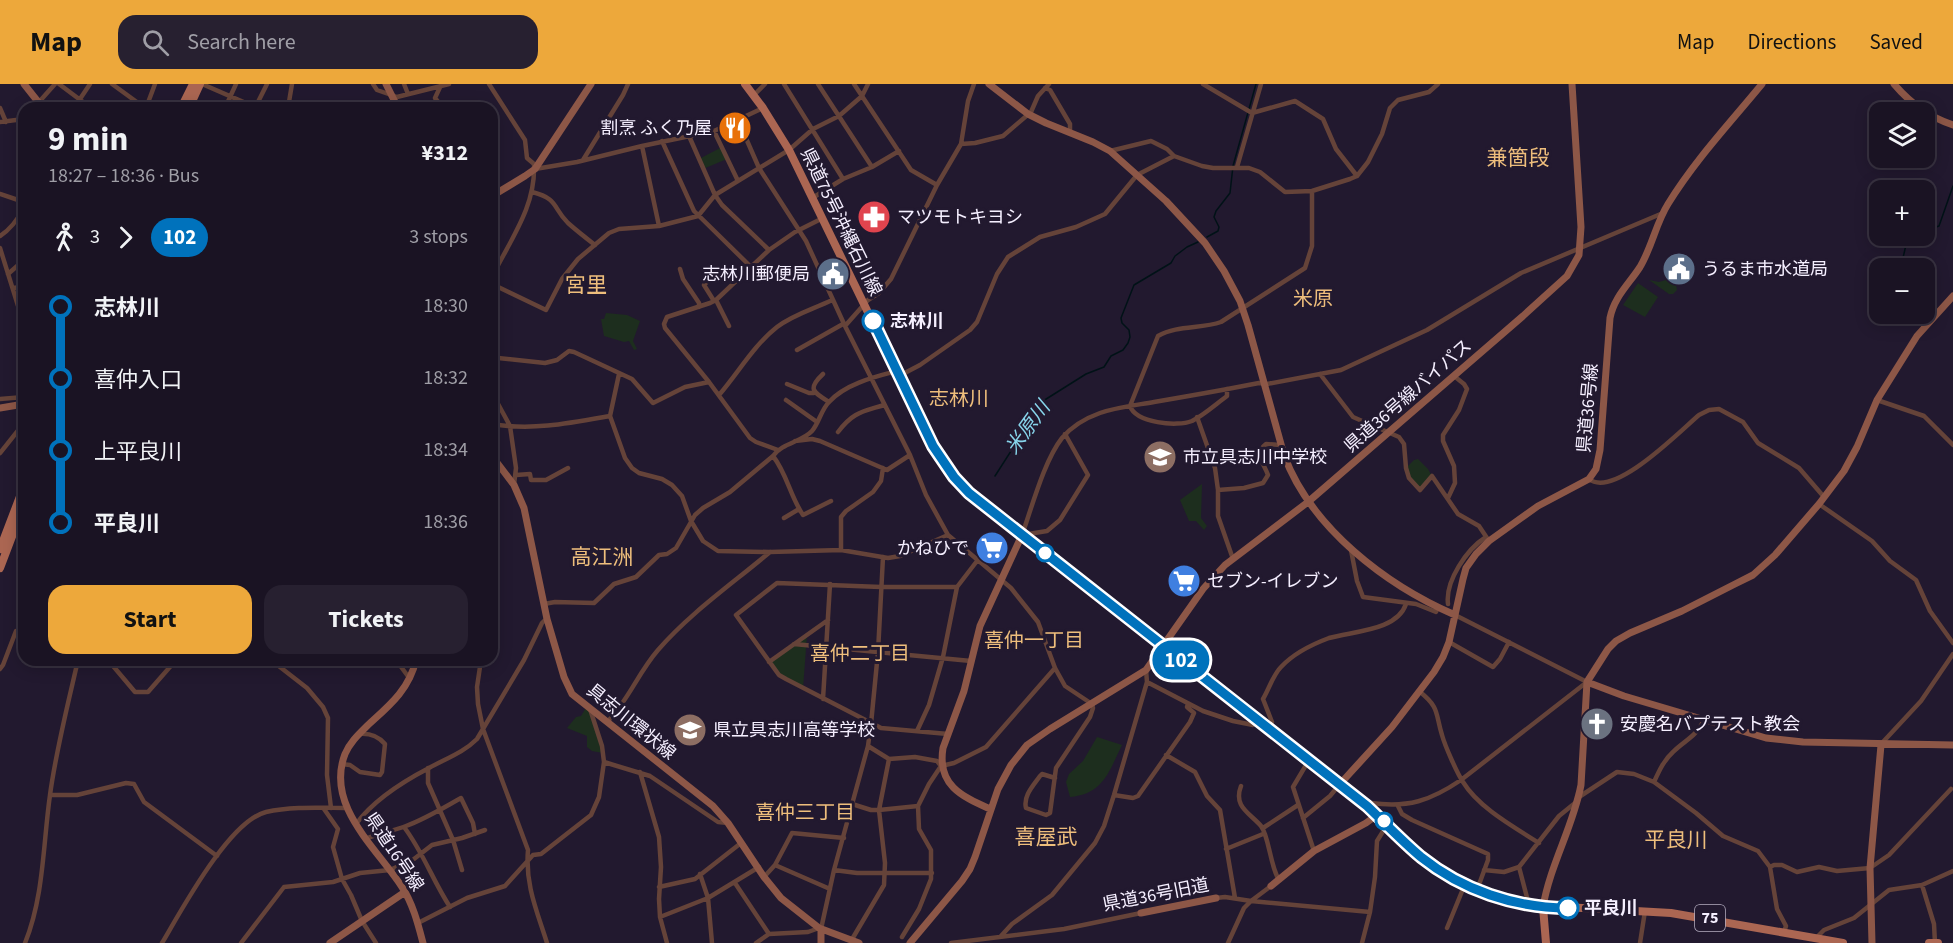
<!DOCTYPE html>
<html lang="en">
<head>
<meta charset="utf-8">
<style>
  :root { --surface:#1a1323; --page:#272030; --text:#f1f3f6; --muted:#9f9ea6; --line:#383241; --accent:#eda83b }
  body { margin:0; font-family:"Source Sans 3","Noto Sans JP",sans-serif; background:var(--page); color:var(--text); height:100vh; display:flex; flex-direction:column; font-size:22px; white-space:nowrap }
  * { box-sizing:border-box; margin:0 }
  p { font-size:20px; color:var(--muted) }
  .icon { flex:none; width:33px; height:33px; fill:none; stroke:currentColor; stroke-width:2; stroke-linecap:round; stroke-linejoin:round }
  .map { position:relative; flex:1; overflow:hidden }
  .side { position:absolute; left:18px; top:18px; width:480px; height:564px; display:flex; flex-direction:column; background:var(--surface); border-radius:18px; box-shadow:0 3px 15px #0003,0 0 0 2px var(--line) }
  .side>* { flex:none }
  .badge { padding:0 12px; border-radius:20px; font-size:21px; line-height:39px }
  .fabs { position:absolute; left:1869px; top:18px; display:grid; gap:12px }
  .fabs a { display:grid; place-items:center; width:66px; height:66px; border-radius:12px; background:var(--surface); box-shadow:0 3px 15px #0003,0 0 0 2px var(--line); font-size:30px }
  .map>.badge { position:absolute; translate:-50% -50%; box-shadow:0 0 0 3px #fff }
  .legs { display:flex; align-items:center; gap:9px; height:66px; padding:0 30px; font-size:20px }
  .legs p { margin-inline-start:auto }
  .head { display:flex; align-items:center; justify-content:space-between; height:102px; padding:0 30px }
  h1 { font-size:33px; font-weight:700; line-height:45px }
  .primary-button { display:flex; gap:12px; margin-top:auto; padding:12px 30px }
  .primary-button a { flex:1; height:69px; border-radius:18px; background:var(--accent); color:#111; font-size:24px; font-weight:700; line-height:69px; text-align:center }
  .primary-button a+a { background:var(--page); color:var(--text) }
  ul { padding:0 30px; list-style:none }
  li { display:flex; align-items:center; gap:21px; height:72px; font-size:22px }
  li i { display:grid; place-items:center; width:9px; height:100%; margin:0 8px; background:currentColor }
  li i::after { content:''; width:15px; height:15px; margin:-8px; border:4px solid; border-radius:50%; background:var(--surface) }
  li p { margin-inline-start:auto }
  li:first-child i { background:linear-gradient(#0000 50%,currentColor 0) }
  li:last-child i { background:linear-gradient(currentColor 50%,#0000 0) }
  header { display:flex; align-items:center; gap:36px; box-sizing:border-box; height:84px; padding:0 30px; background:var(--accent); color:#111 }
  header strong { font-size:28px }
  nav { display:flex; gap:33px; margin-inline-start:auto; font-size:21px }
  .search { width:420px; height:54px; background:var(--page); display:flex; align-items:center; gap:15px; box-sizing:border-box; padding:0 21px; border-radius:18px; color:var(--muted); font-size:22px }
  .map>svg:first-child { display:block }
  .green { fill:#1d2e1e }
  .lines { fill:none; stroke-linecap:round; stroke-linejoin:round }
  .stream { stroke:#001217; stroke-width:1.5 }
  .street { stroke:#654339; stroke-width:4.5 }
  .secondary { stroke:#8d5747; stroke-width:7 }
  .primary { stroke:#ab6652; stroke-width:8 }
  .line-1-casing { stroke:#fff; stroke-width:14 }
  .line-1 { stroke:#0072bc; stroke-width:9 }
  .stop-1-dot { fill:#fff; stroke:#0072bc; stroke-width:3 }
  .labels { text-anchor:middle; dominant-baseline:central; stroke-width:6; stroke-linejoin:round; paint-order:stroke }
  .shield { fill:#22192f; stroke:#b6afc1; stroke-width:1.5 }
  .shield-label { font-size:16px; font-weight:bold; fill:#f5efff }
  .poi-label { font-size:18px; fill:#f5efff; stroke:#22192f; text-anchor:start }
  .street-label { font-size:18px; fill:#f5efff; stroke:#22192f }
  .stop-label { font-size:18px; font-weight:bold; fill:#f5efff; stroke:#22192f; text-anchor:start }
  .neighbourhood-label { font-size:20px; fill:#eebe7c; stroke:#22192f }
  .water-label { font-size:20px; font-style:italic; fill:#87d4ea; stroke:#22192f }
  .quarter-label { font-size:21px; fill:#eebe7c; stroke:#22192f }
</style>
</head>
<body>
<header>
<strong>Map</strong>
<div class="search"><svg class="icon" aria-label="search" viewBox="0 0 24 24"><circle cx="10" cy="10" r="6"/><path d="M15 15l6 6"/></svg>Search here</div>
<nav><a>Map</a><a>Directions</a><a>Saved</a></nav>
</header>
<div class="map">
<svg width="1953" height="859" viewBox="0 0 1953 859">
  <rect width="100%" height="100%" fill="#22192f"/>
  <path class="green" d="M 722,63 L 727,75 L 703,85 L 699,75 Z
    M 1672,194 L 1675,194 L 1677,206 L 1673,210 L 1669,210 L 1649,196 L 1659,198 Z
    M 1638,199 L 1658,213 L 1645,233 L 1623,221 Z
    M 606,229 L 627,231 L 640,237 L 633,257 L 637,265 L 634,266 L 629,257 L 624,258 L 604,252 L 601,235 L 604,235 Z
    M 1418,375 L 1428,385 L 1432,392 L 1420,406 L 1409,394 L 1406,384 L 1414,376 Z
    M 1202,400 L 1201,434 L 1207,442 L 1204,446 L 1196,437 L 1189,437 L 1180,416 Z
    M 807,551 L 803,605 L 779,591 L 769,578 Z
    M 587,622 L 603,669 L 592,667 L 587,663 L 587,652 L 567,644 L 576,633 L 581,632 Z
    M 1097,653 L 1122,661 C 1109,687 1104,710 1070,713 L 1066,698 L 1069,690 L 1083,677 Z"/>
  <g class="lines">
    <path class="stream" d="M 1924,147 L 1939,142 L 1953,102
      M 1207,153 L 1218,147 L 1219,143 L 1214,133 L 1216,127 L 1230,109 L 1233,82 L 1256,0
      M 1898,179 L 1903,174 L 1908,152
      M 995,392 L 1043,317 L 1086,290 L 1104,283 L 1111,272 L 1123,266 L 1128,259 L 1130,253 L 1129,246 L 1122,239 L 1121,234 L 1134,201 L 1171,179 L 1175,172 L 1187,163 L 1198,158"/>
    <path class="street" d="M 59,0 L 91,24
      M 112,0 L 145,24
      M 202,0 L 257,24
      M 373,0 L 377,6 L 397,13 L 449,0
      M 404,0 L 408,10
      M 489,0 L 525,56 L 527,74 L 534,80 C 536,123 510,156 492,193
      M 784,0 L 843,95
      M 818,0 L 872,83
      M 854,0 L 911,86 L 937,101
      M 1203,0 L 1252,29
      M 441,1 L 435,14 L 443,24
      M 1045,4 L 1050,6 L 1070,40 L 1070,48
      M 754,11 L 765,0
      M 80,15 L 90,0
      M 39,18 L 55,0
      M 0,24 L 6,38
      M 146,24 L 155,0
      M 225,24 L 236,0
      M 255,24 L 267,0
      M 288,24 L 292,0
      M 1252,29 L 1295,17 L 1323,35 L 1336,65 L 1357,92
      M 738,36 L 759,84 L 806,157 L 845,242 L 910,371 L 926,411 L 948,451 L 1011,504 L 1038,538 L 1055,584 L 1065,602 L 1092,620 L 1093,624 L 1090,633 L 1056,684 L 1050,729 L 1046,731 L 1026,724 C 1023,712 1033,702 1040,692 L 1042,690 L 1055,694
      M 0,38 L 24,35
      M 714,47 L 738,97
      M 689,52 L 715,111 L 722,121 L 769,166
      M 662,57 L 694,127 L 751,183
      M 961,60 L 975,59 L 1003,52 L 1031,28 L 1038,12 L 1049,0
      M 642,62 L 659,142
      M 1110,67 L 1151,57 L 1167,65 L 1174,72 L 1202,82 L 1213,84 L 1249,84 L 1260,88 L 1285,108 L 1312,107 L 1350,95 L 1357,92 L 1368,78 L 1382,50 L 1390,24 L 1398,16 L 1429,8 L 1438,0
      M 583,76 L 623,11 L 628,0
      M 1237,83 L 1261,0
      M 535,85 L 577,78 L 642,62 L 714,47 L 763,24
      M 532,108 C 559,115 552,123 568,139 C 577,147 586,154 595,161
      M 0,110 L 24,118
      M 814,113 L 843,95 L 872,83 L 899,67
      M 0,152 C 11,145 18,135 24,124
      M 0,164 L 24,241
      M 680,185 L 683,195 L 699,219 L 699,223
      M 8,190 L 24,176
      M 711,194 L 704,201 L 714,217
      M 492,200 L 546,226 L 562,195 L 578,175 L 609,149 L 619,145 L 659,142 L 698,132 L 715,111 L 789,66 L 813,45 L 839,32 L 862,12 L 868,0
      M 13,204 L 21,203 L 24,209
      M 716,216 L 729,242
      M 845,242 L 868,216 L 879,209 L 891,195 L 937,101 L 961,60 L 968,17 L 974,0
      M 492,245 L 497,261 L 498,274 L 494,304 L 497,318 L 510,342 L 516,384 L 514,401
      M 797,266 L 843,240
      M 498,274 L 545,279 L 557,276 L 569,267 L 574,268 L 632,295 L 653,319 L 685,303 L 709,298
      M 619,290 L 610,332 L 625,374 L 632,384 L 639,389 L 662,395 L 672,401 L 682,412 L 691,437 L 703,457 L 718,467 L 770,468 L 841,466 L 888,474 L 900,472 L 948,451
      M 823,290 C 807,305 813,308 829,318
      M 1320,290 L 1353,333 L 1399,353 L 1404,360 L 1406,384 L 1409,394 L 1420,406 L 1432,392 L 1458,430 L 1479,442 L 1489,457
      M 899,292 L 920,281 L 970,246 L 977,238 L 997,190 L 1008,173 L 1040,153 L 1076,143 L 1105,130 L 1137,91 L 1174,72
      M 787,300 L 809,309 L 814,309
      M 1227,305 L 1227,312 C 1216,320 1204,331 1192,337 C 1177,343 1136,339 1130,322 L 1158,252 C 1177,241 1201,245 1221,238 L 1305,184 L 1312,162 L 1312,107
      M 719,311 C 738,289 754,261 777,243 C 794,230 814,225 832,216
      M 0,315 L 24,313
      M 786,316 L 817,338
      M 1877,316 L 1924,332 L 1953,361
      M 1197,333 L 1215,384 L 1218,406 L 1218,432 L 1233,475
      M 492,340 C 532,347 571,339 610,332
      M 838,348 C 853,328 862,328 884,321
      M 1065,350 L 1088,391 L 1060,436 L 1047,447 L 1022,451 C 1032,423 1044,377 1062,354 C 1072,342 1086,334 1100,329 C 1117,323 1137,321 1154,318 C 1189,312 1224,306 1259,299 L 1267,300 L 1341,286 L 1427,246 L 1521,189 L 1663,129
      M 795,357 L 812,355 L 820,357 L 887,386 L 910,371
      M 778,366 L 756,358 L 750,354 L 709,298 L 665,244 L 664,240 L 667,233 L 710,219 L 716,216 L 769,166 L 795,148 L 823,134
      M 0,369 L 24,339
      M 773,372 C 787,390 790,412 803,431 L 831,417
      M 516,391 L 530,390 L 531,396 L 546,396 L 568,384
      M 1589,395 C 1614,415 1680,347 1699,331 L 1709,326 L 1719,325 L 1743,338 L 1758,359 L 1799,384 L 1824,413
      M 1218,406 L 1244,404 L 1263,399 L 1268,391 C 1264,379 1253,370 1266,360 L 1281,361
      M 1448,414 L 1455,399 L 1454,382 L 1443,357 L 1443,351 L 1459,326 L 1467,305 L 1464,300 L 1454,292
      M 1819,420 L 1872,457 L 1890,477 L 1916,496 L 1930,527 L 1953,559
      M 784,434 L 799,425
      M 841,466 L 841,433 L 846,427 L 873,408 L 881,397 L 883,384
      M 1351,466 L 1357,497 L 1363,513 L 1416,520 L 1436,528 L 1438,523
      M 544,520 L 555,518 L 594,519 L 614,500 L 636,493 L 659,471 L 667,470 L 676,464 L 695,431 L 703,424 L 730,408 L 773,372 C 782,359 802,358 812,347 C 819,339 821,326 829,318 C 845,300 874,293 897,287
      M 1448,520 C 1445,497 1467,465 1486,453
      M 1449,558 L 1493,583 L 1500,575 L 1509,558
      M 794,560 L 971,577
      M 108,576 L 135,608 L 148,608 L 176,576
      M 271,576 L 307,604 L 323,623 L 328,634 L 327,691 L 331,724
      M 396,576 L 410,595
      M 481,576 L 477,603 L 478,620 L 483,645 L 528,766 C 525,801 537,827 547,859
      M 769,578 L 828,536
      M 0,585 L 3,581 L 16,547 L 24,546
      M 1147,598 L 1203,627 L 1233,637 L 1253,641 L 1259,637
      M 1419,607 C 1440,624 1435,628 1442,651 C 1445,662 1457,689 1463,698 C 1479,724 1514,743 1539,759
      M 823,615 L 830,500
      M 607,638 C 628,617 638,589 658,566 C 690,529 732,500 770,468
      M 1269,645 L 1272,638 L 1263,615 C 1269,605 1273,591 1281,583 C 1293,570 1313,560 1329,554 C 1353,547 1397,547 1406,520
      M 917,647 L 929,621 L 943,573 L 957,503 L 977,477
      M 948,650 L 881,644 L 786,595 L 779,591 L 736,531 L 777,499 L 881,503 L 957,503
      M 1882,659 L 1921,617 L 1953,570
      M 868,662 L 889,675 L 915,673 L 937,677 L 941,682
      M 1166,671 L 1195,688 L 1207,712 L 1220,726 L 1235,814
      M 1309,676 L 1293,703 L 1314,767
      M 604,678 L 650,692 L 718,738 L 728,739
      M 342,680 L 350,681 L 360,688 L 380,691 L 382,688 L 385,660 C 378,652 370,649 359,650
      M 428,684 L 428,699 L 453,756 L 462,786
      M 640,688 L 659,753 L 661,783 L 659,815 L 660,833 L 667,859
      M 1654,698 C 1659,687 1664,676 1673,668 C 1685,656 1696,653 1704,636
      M 1241,702 C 1233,723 1250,729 1261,742 C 1269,752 1270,782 1279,796
      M 50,711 L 77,711 L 126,699 L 134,700 L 144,718 L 217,772
      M 1114,711 L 1133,714 L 1138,712 L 1190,638 L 1194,629 L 1187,623 L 1188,620
      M 1579,713 L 1617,688 L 1634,690 L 1654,698 L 1696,729 L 1723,752 L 1758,767 L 1770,783 L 1777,825 L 1786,842 L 1784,848
      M 852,720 L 871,726 L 879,726 L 918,722
      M 1367,722 L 1371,719 C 1408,724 1430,717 1461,696 L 1587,598 L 1455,531
      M 1398,722 L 1402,730 L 1412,736 L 1488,770 L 1488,776 L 1477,806
      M 324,725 L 338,745 L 333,763 L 342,795 L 351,811 L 362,837 L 376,859
      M 1303,734 L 1330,712 L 1340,700
      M 356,740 C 373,717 404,697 429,684 C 447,674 463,669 477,655 L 524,576 L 542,539 L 547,534
      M 404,743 C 423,768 433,797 450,823
      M 1263,744 L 1298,721
      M 365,755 C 379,749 393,747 406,742 C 425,735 443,724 461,714 L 473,739 L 475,750
      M 1226,765 L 1263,750
      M 775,781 L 830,805
      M 1770,783 L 1774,781 L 1782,781 L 1797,788 L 1819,783 L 1837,787 L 1870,784 L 1889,771 L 1951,705
      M 834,786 L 857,789 L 932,789
      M 1484,786 L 1504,788 L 1519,783
      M 700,790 L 708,814 L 712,859
      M 764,793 L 775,781 L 792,749 L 844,754
      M 735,799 L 769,850
      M 1922,801 L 1934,840 L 1935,859
      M 659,803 L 695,795 L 741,759
      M 1216,814 L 1225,813 L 1251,817 L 1271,802
      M 1529,821 L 1519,783 L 1559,732 L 1575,719
      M 660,833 L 708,814 L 759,783
      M 418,839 L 467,814 L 505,802 L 533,771 L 541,770 L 591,731 L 599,713 L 604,678 L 602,662 L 590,625
      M 1447,844 L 1465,800
      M 821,845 L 834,786 L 868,662 L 871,640 L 878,568 L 883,473
      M 1001,852 L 1012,840 L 1052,811 L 1095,759 L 1104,742 L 1114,711 L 1147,598 L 1146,586
      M 902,853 L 919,825 L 931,795 L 931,766 L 919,745 L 918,722 L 929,700 L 941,682 L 954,679 L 986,663 L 1055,584
      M 1816,854 L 1824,846 L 1854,834 L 1889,806 L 1922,801 L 1953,787
      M 851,857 L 884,801 L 885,779 L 879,726 L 889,675
      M 25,859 C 44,812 43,760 50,711 C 56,666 68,620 78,576
      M 162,859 C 181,827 229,737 266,728 C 292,722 322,724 348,724
      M 241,859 L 284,803 L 333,798 L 360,789 L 390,786 L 414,775 L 432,761 L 462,754 L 485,746
      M 756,859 L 769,850 L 808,848 L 819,844
      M 951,859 L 1064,845 L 1141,829
      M 1228,859 L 1244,824 L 1251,817 L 1370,828
      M 1362,859 L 1370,828 L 1375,793 L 1377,757 L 1387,741
      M 1640,859 L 1645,827"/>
    <path class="secondary" d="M 24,0 L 43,24
      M 386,0 L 398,24
      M 989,0 L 1028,30 L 1046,39 L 1093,58 L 1110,67 L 1166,117 L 1205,159 L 1224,187 L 1240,217 L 1248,241 L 1284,371 C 1311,444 1386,501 1455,531
      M 1894,0 C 1910,19 1929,33 1953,41
      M 492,112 L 525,92 L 535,85 L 591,0
      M 0,324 L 24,320
      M 492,372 L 514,401 L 524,424 L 547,535 L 564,593 L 572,610 L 713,722 L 728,739 L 764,793 L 781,814 L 819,844 L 859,859
      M 416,576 C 409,606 389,622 368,641 C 359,650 350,658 345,670 C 325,722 377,764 402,803 C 413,820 418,840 423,859
      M 1587,598 L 1624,612 L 1766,654 L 1803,658 L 1953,661
      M 1340,700 L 1392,643 L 1434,588 L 1443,573 L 1449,558 L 1463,495 L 1466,484 L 1476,470 L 1489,457 L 1538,422 L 1589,395 L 1596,385 L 1600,366 L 1610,234 C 1614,213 1629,200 1640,183 C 1652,163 1656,139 1668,120 C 1695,76 1730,39 1762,0
      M 990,725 C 961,712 937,701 943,664 L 964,607 L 980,542 L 1022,451
      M 1271,802 L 1314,767 L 1366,739 L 1377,731
      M 1543,823 C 1550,781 1573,743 1581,701 L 1587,598 L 1608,565 L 1616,557 L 1630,549 L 1682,527 L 1735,500 L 1753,491 L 1775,471 L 1819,420 L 1844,387 L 1857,363 L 1877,316 L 1917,252 L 1953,212
      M 1141,829 L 1216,814
      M 330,859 L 405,808
      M 821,859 L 821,845
      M 910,859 L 962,797 L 970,785 L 975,773 L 998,705 L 1011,681 L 1027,661 L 1050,645 L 1146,586 L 1203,505 L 1225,481 L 1308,418 L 1523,232 L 1567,192 L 1579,171 L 1581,143 L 1572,0
      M 1872,859 L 1870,784 L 1881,661"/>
    <path class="primary" d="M 745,0 L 763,24 L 789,66 L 933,362 L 954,393 L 969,409 L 1367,722 L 1421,773 L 1453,794 L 1477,806 L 1529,821 L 1671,829 L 1843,859
      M 181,24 L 193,0
      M 189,24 L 200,0
      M 0,465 L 24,402
      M 0,484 L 24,421
      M 1543,823 L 1546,859
      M 1929,859 L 1938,859"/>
  </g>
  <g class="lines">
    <g class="line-1-casing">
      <path id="line-1" d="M 873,237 L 933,362 L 954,393 L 969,409 L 1367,722 C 1385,739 1402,757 1421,773 C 1462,806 1515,824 1568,824"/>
    </g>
    <use href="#line-1" class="line-1"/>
  </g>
  <defs>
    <g id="restaurant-disc" transform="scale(1.725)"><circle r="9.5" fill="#e8710a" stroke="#22192f"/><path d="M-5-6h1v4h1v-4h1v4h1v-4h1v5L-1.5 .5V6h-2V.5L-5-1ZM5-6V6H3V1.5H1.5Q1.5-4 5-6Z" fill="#fff"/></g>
    <g id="pharmacy-disc" transform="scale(1.725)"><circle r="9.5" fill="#e0444e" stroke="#22192f"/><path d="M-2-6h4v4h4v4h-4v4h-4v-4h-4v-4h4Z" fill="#fff"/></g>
    <g id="civic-disc" transform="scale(1.725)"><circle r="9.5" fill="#5c6f8a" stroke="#22192f"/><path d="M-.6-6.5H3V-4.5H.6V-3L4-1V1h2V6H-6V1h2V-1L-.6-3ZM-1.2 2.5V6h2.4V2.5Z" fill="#fff"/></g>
    <g id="school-disc" transform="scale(1.725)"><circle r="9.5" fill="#8d6e63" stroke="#22192f"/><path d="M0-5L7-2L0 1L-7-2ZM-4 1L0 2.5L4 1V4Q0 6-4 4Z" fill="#fff"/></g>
    <g id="supermarket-disc" transform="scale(1.725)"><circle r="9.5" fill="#3f7fe0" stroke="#22192f"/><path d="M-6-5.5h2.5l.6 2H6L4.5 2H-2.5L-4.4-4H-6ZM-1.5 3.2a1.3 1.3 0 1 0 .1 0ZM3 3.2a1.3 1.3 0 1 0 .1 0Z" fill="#fff"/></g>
    <g id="church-disc" transform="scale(1.725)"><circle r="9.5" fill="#6b7280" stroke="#22192f"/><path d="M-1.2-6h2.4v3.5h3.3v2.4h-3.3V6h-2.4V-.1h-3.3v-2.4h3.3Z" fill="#fff"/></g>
  </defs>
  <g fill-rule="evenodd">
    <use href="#restaurant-disc" x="735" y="44"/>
    <use href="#pharmacy-disc" x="874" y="133"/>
    <use href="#civic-disc" x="1679" y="185"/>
    <use href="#civic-disc" x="833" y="190"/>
    <use href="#school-disc" x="1160" y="373"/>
    <use href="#supermarket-disc" x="992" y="464"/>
    <use href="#supermarket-disc" x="1184" y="497"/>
    <use href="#church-disc" x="1597" y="640"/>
    <use href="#school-disc" x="690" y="646"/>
  </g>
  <g class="stop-1-dot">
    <circle cx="873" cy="237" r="10"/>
    <circle cx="1045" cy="469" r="8"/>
    <circle cx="1384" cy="737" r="8"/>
    <circle cx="1568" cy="824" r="10"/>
  </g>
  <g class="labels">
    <rect class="shield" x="1695" y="821" width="30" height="26" rx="4.5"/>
    <g class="shield-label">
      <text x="1710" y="834">75</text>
    </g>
    <g class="poi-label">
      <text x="712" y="44" text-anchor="end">割烹 ふく乃屋</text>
      <text x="897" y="133">マツモトキヨシ</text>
      <text x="1702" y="185">うるま市水道局</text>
      <text x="810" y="190" text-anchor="end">志林川郵便局</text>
      <text x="1183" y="373">市立具志川中学校</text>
      <text x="969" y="464" text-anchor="end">かねひで</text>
      <text x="1207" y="497">セブン-イレブン</text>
      <text x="1620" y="640">安慶名バプテスト教会</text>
      <text x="713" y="646">県立具志川高等学校</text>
    </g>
    <g class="street-label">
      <text transform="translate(841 138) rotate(64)">県道75号沖縄石川線</text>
      <text transform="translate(1408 312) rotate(-41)">県道36号線バイパス</text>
      <text transform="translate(1588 324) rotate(-85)">県道36号線</text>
      <text transform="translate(631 638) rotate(39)">具志川環状線</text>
      <text transform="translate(394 768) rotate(56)">県道16号線</text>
      <text transform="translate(1156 811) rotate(-11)">県道36号旧道</text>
    </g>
    <g class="stop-label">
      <text x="890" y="237">志林川</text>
      <text x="1584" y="824">平良川</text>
    </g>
    <g class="neighbourhood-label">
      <text x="1313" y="215">米原</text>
      <text x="959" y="315">志林川</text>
      <text x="1034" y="557">喜仲一丁目</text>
      <text x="860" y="570">喜仲二丁目</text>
      <text x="805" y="729">喜仲三丁目</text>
    </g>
    <g class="water-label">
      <text transform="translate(1028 344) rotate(-54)">米原川</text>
    </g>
    <g class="quarter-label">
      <text x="1518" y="74">兼箇段</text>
      <text x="586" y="201">宮里</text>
      <text x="602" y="473">高江洲</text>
      <text x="1046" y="753">喜屋武</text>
      <text x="1676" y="756">平良川</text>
    </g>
  </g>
</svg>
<div class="fabs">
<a><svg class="icon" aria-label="layers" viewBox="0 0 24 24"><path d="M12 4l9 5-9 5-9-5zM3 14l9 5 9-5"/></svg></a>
<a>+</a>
<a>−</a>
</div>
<b class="badge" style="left:1181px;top:576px;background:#0072bc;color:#fff">102</b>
<section class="side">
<div class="head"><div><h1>9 min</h1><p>18:27 – 18:36 · Bus</p></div><b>¥312</b></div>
<div class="legs"><svg class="icon" aria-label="walk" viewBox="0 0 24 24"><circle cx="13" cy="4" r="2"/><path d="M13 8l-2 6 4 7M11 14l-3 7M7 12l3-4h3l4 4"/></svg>3<svg class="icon" aria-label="forward" viewBox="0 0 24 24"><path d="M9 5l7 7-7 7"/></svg><b class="badge" style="background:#0072bc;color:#fff">102</b><p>3 stops</p></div>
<ul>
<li><i style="color:#0072bc"></i><b>志林川</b><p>18:30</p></li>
<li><i style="color:#0072bc"></i><span>喜仲入口</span><p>18:32</p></li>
<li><i style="color:#0072bc"></i><span>上平良川</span><p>18:34</p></li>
<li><i style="color:#0072bc"></i><b>平良川</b><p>18:36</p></li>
</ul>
<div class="primary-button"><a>Start</a><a>Tickets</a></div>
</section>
</div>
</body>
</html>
